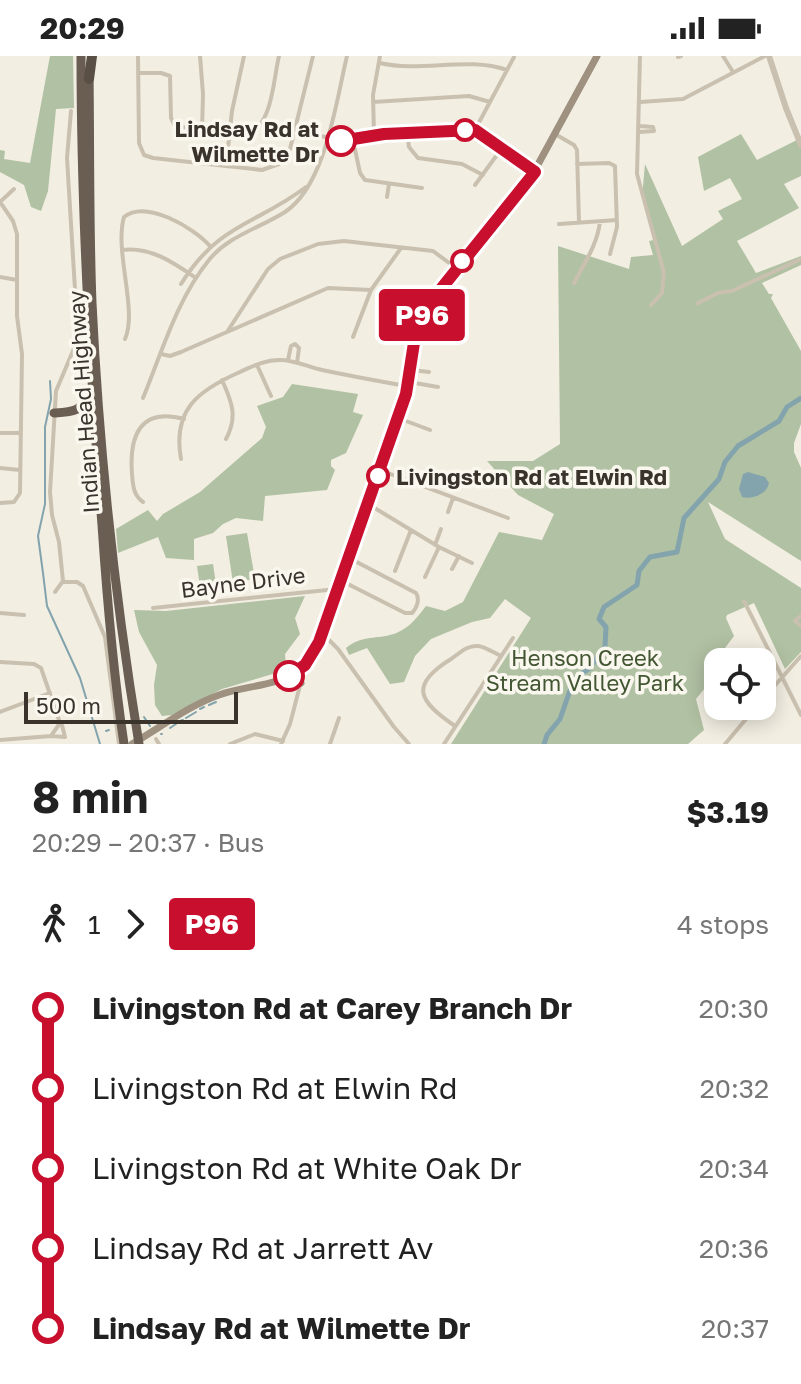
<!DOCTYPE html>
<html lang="en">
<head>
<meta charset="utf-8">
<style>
  :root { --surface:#fff; --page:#f2f2f2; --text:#222; --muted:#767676 }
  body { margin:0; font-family:"Golos Text",sans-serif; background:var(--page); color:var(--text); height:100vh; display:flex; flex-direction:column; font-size:30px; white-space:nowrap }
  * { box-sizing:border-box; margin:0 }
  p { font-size:26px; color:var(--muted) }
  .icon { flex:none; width:44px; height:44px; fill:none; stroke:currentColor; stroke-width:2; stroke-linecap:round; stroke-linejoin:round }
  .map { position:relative; height:688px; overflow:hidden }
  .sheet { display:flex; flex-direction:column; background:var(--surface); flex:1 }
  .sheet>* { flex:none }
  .badge { padding:0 16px; border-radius:6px; font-size:28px; line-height:52px }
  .buttons { position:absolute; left:704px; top:592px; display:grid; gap:16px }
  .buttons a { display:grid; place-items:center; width:72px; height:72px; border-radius:16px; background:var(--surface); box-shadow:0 4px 20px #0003; font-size:40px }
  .scale { position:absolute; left:24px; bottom:20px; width:214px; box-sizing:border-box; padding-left:8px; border:4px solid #39332c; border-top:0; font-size:22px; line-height:28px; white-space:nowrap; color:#39332c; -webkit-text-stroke:6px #faf7ef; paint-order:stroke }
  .map>.badge { position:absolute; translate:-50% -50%; box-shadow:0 0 0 4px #fff }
  .legs { display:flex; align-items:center; gap:12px; height:88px; padding:0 32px; font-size:26px }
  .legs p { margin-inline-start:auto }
  .head { display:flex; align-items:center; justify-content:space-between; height:136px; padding:0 32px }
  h1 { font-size:44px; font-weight:700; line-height:60px }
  ul { padding:0 32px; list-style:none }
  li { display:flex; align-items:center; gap:28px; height:80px; font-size:30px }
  li i { display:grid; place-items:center; width:12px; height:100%; margin:0 10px; background:currentColor }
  li i::after { content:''; width:20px; height:20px; margin:-10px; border:6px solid; border-radius:50%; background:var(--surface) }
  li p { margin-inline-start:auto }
  li:first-child i { background:linear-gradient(#0000 50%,currentColor 0) }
  li:last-child i { background:linear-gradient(currentColor 50%,#0000 0) }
  .status { display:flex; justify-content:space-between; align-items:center; height:56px; padding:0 40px; background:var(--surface); direction:ltr }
  .status svg { height:22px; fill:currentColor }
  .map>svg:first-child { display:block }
  .green { fill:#b1c1a3 }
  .water { fill:#83a3ad }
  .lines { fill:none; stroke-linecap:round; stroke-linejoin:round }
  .stream { stroke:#83a3ad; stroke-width:2 }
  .river { stroke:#83a3ad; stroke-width:5 }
  .minor { stroke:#cac0af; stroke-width:4 }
  .tertiary { stroke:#cac0af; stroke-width:6 }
  .secondary { stroke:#9e9180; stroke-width:7 }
  .trunk { stroke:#6a5e52; stroke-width:9 }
  .motorway { stroke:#594f44; stroke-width:10 }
  .line-1-casing { stroke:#fff; stroke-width:18 }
  .line-1 { stroke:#c8102e; stroke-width:12 }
  .stop-1-dot { fill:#fff; stroke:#c8102e; stroke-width:4 }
  .labels { text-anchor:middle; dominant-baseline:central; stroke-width:7; stroke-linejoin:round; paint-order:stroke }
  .stop-label { font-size:22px; font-weight:bold; fill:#39332c; stroke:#faf7ef; text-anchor:end }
  .street-label { font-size:22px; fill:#39332c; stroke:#faf7ef }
  .park-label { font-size:22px; fill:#425632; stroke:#faf7ef }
</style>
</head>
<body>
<div class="status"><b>20:29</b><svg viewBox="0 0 49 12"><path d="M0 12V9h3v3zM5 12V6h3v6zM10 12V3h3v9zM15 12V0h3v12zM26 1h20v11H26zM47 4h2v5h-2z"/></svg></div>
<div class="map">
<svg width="801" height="688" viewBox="0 0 801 688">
  <rect width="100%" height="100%" fill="#f2eee2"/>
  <path class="green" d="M 50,0 L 73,0 L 74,52 L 56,53 L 48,135 L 41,155 L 31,151 L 24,129 L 0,116 L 0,94 L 5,95 L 4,103 L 30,107 Z
    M 741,78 L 757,104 L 799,83 L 801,87 L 801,120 L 784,128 L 799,152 L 737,185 L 756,217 L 801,200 L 801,209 L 762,227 L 769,238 L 773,238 L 771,242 L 801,295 L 801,368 L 794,387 L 794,396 L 801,412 L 801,505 L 708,446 L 725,483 L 801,532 L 801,596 L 785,613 L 754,547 L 727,559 L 726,562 L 734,580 L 710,612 L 714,621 L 696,643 L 704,674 L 688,688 L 451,688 L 531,562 L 505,543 L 490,562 L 472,566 L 431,583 L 415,600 L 404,626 L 390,628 L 367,592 L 349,599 L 346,592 C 360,580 374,583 390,579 C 407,575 416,563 426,550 L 445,555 L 463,546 L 499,476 L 542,484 L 554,458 L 518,439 L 487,405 L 533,405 L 560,388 L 558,190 L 629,213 L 631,201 L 653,199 L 649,185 L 654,184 L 642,141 L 645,108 L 682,190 L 723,163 L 718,155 L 742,143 L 730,122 L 704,135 L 698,101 Z
    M 292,328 L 358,338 L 353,356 L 363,359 L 346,397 L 331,404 L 331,410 L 335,414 L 327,434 L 265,440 L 263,465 L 236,462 L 223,468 L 213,477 L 194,483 L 194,504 L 166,502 L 158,481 L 118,497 L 116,473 L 148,454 L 157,465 L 163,458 L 200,436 L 262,382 L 266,371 L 257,350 L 283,341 Z
    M 247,477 L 255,523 L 233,527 L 226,480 Z
    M 213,508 L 217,535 L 201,537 L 197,510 Z
    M 305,540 L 295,562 L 300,578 L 285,598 L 286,614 L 222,633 L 172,659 L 162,660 L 155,649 L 154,629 L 157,609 L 139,576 L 134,554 L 166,555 Z"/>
  <path class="water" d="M 748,416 L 765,421 L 769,427 C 767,438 752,444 742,441 L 739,433 L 743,418 Z"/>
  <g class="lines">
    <path class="stream" d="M 50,325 L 51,343 L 45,371 L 45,448 L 38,480 L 43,517 L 47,550 L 80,622 L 100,688
      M 209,649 L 216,646
      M 200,653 L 204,651
      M 144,661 L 150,670
      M 186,662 L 196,656
      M 180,665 L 183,664
      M 170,672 L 176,668
      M 106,675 L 109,674
      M 161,678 L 162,678"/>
    <path class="river" d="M 544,688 L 547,679 L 560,663 L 574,623 L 590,612 L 605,591 L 606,571 L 599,563 L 604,551 L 637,529 L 639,515 L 650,501 L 677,496 L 684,462 L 719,423 L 725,406 L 738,390 L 779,365 L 787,351 L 801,342"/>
    <path class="minor" d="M 138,0 L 139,87 L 144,99 L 153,102 L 262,114 L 279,108 L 290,93 L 313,0
      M 200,0 L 203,38 L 202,75
      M 640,0 L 637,118 L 664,217 L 662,237 L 651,249
      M 723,0 L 733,16
      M 678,1 L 681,0
      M 380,7 C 422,17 467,0 507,14
      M 138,17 L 161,17 L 170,20 L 171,62 L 175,70 L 244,79 C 273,73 273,24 279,0
      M 373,46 L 469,40 L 490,46
      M 640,46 L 683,43 L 765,0
      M 263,67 L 343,85 L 384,78 L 475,74 L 533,115
      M 475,74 L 514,1
      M 639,76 L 654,75 L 653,71 L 639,70
      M 407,77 L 409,91 L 418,102 L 462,108 L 483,119
      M 555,78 L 574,89 L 577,94 L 579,167
      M 374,79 L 373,39 L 380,0
      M 353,84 L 360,117 L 365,124 L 422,132
      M 577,108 L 609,107 L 615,110 L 617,171 L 610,198
      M 226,110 L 232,55 L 244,0
      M 475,129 L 502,92
      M 387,141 L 389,128
      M 0,146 L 13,165 L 17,178 L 17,260 L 22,298 L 20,437 L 14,446 L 0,447
      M 0,146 L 14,133
      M 559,168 L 617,164
      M 122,194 C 150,190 174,207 196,222
      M 0,221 L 17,224
      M 574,227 C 585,206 597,189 600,166
      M 181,228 C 219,167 256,169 306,131
      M 698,247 L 718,237 L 732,235 L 801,203
      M 227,276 L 268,213 L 280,203 L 318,188 L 344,185 L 433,195 L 456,212
      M 353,281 L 371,234 L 401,192
      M 125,283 C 138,255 114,195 124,161 C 146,143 194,172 210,190
      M 161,298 L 170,300 L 181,296 L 328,232 L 371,234
      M 288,304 L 291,290 L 295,288 L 299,292 L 297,307
      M 257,309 L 271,340
      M 412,314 L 429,316
      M 222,324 C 232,346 238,361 226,383
      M 409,326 L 438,331
      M 143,342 C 162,296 177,243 209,204 C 228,180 260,172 285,156 C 326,129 336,45 347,0
      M 398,362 L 430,374
      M 0,377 L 20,377
      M 181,403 C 172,353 199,334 240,316 C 253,310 265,304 280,304 C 295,304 308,311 322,314 C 350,320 378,325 406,330
      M 0,412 L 20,414
      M 380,414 L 508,462
      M 143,446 C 133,439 133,429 132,418 C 129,380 140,351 184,363
      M 368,448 L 439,491 L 472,507
      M 448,456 L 453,442
      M 435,489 L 441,473
      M 452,513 L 459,500
      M 395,515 L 411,474
      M 425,521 L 439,491
      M 340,524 L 405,557 L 412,557 C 417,552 420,543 416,537 L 349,502
      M 63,526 L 77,526 L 83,530 L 105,581 L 119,688
      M 55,536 L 63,525 L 59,486 L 52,459 L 50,436 L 56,335 L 78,283 L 67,102 L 71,55
      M 744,545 L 801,659
      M 153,552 L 337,533
      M 0,557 L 24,559
      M 801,560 L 795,565 L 801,570
      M 322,577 L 338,593 L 394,671 L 409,688
      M 0,606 L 34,608 L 41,612 L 60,667 L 51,680 L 0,684
      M 762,644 L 801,600
      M 0,656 L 50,637
      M 455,670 C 418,645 409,629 451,603 C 460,597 467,589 478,590 C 486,591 494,597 501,600
      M 51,680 L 65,681 L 62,669
      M 156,683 L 159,688
      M 230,688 L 255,678 L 283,685
      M 281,688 L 290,668 L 304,614 L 302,613
      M 330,688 L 339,662
      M 444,688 L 513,582
      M 725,688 L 757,650"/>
    <path class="tertiary" d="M 769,0 L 786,52 L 801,89"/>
    <path class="secondary" d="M 291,619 L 297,621 L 301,627
      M 132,688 C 161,671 188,650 219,639 C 244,630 275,630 297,616 C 308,609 314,598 319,586 L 406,338 L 417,271 L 424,254 L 451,218 L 529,125 L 597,0"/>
    <path class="trunk" d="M 81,0 C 81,157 90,313 102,469 C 107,543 113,615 124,688
      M 89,15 C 90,93 89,169 92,247 C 99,394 115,542 139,688
      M 54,357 C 73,356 83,356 88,335"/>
    <path class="motorway" d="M 89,23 L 92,0"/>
  </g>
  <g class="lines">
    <g class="line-1-casing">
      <path id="line-1" d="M 289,620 L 305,609 L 319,586 L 406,338 L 416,274 L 424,254 L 535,116 L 475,74 L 384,78 L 341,85"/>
    </g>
    <use href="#line-1" class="line-1"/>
  </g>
  <g class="stop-1-dot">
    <circle cx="465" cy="74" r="10"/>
    <circle cx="341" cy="85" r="14"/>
    <circle cx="462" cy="205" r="10"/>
    <circle cx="378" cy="420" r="10"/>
    <circle cx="289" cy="620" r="14"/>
  </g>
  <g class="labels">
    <g class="stop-label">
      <text x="319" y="72">Lindsay Rd at<tspan x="319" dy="25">Wilmette Dr</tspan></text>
      <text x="396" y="420" text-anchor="start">Livingston Rd at Elwin Rd</text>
    </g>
    <g class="street-label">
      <text transform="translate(83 346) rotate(-94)">Indian Head Highway</text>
      <text transform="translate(243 526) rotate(-7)">Bayne Drive</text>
    </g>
    <g class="park-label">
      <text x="585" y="601">Henson Creek<tspan x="585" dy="25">Stream Valley Park</tspan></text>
    </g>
  </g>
</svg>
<div class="buttons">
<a><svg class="icon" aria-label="locate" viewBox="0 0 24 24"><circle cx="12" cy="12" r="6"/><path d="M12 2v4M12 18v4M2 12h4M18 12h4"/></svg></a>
</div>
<div class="scale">500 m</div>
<b class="badge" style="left:422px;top:259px;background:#c8102e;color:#fff">P96</b>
</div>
<section class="sheet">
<div class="head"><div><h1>8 min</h1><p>20:29 – 20:37 · Bus</p></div><b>$3.19</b></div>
<div class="legs"><svg class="icon" aria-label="walk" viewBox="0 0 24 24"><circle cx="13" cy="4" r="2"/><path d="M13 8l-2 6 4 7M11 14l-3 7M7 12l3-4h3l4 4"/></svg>1<svg class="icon" aria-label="forward" viewBox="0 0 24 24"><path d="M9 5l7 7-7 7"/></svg><b class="badge" style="background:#c8102e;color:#fff">P96</b><p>4 stops</p></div>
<ul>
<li><i style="color:#c8102e"></i><b>Livingston Rd at Carey Branch Dr</b><p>20:30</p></li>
<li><i style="color:#c8102e"></i><span>Livingston Rd at Elwin Rd</span><p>20:32</p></li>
<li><i style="color:#c8102e"></i><span>Livingston Rd at White Oak Dr</span><p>20:34</p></li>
<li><i style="color:#c8102e"></i><span>Lindsay Rd at Jarrett Av</span><p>20:36</p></li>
<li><i style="color:#c8102e"></i><b>Lindsay Rd at Wilmette Dr</b><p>20:37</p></li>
</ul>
</section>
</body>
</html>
